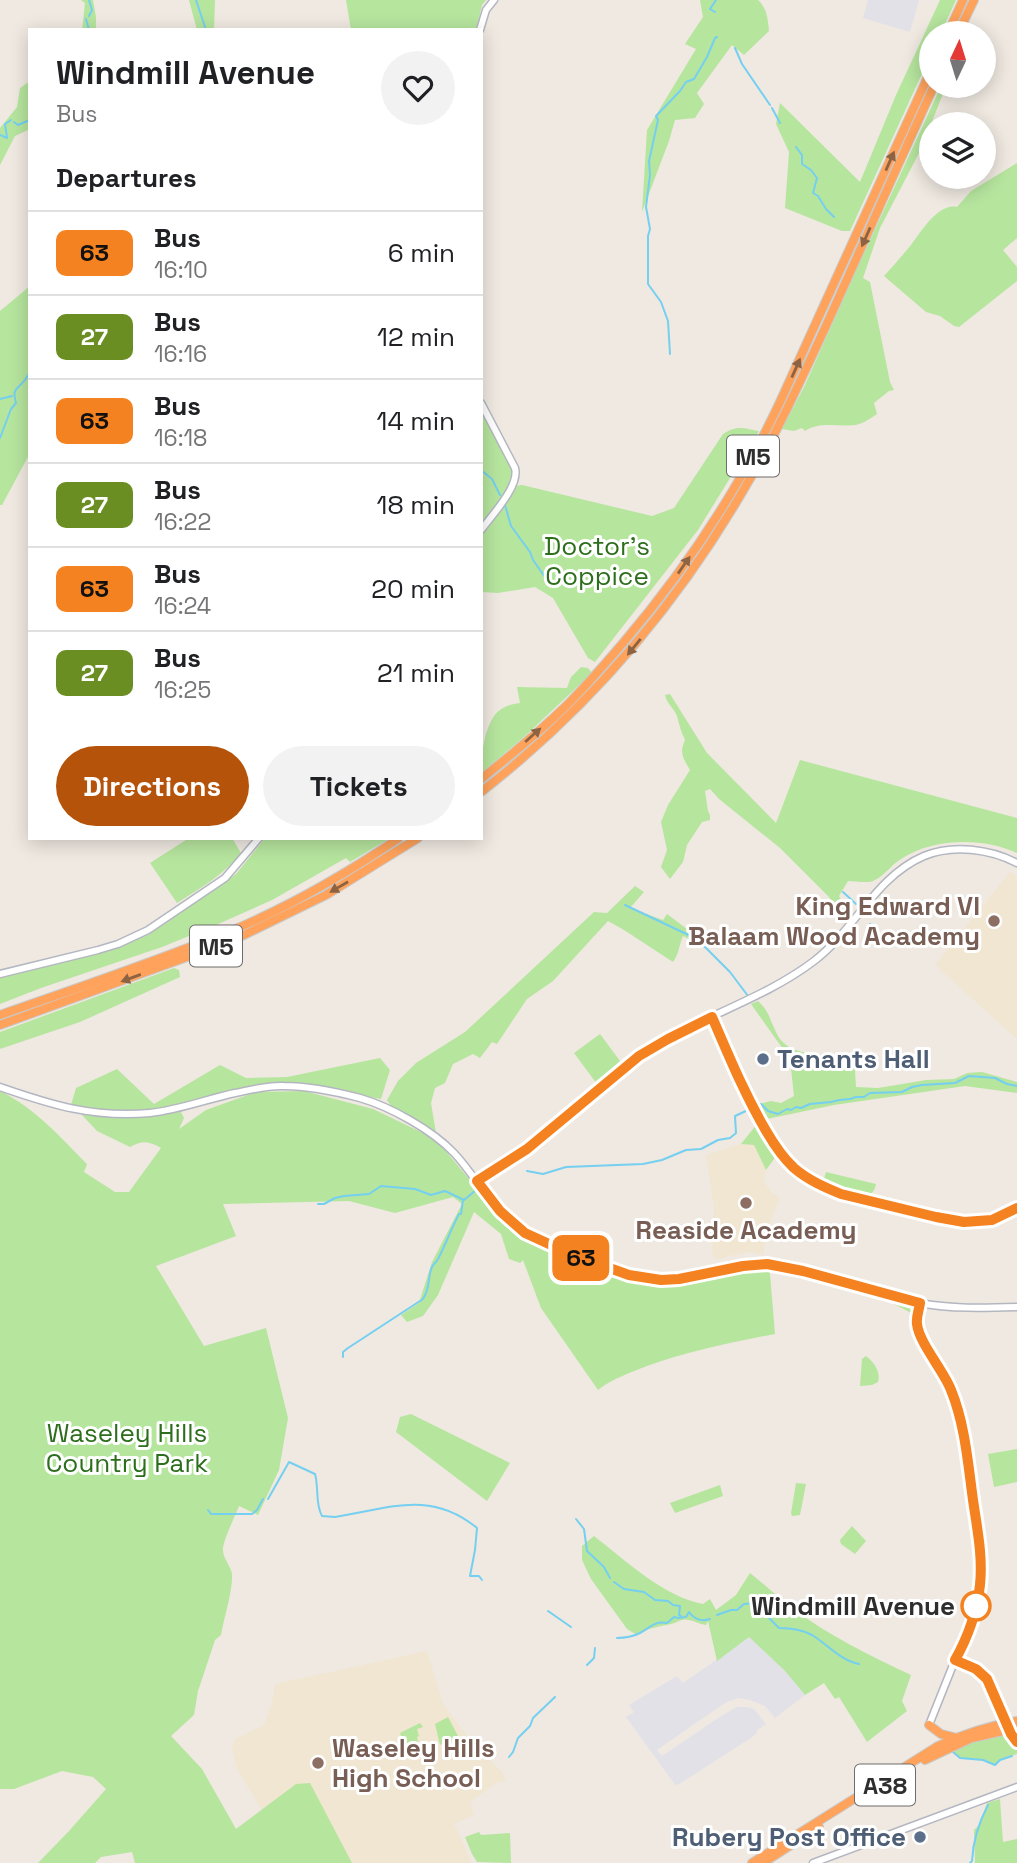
<!DOCTYPE html>
<html lang="en">
<head>
<meta charset="utf-8">
<style>
  :root { --surface:#fff; --page:#f2f2f2; --text:#202124; --muted:#757577; --line:#e0e0e0; --accent:#b45309 }
  body { margin:0; font-family:"Space Grotesk",sans-serif; background:var(--page); color:var(--text); height:100vh; display:flex; flex-direction:column; font-size:26px; white-space:nowrap }
  * { box-sizing:border-box; margin:0 }
  p { font-size:23px; color:var(--muted) }
  .icon { flex:none; width:38px; height:38px; fill:none; stroke:currentColor; stroke-width:2; stroke-linecap:round; stroke-linejoin:round }
  .map { position:relative; flex:1; overflow:hidden }
  .side { position:absolute; left:28px; top:28px; width:455px; height:812px; display:flex; flex-direction:column; background:var(--surface); border-radius:0px; box-shadow:0 4px 18px #0003 }
  .side>* { flex:none }
  .badge { padding:0 14px; border-radius:10px; font-size:24px; line-height:46px }
  .needle { width:46px; rotate:4deg }
  .fabs { position:absolute; left:919px; top:21px; display:grid; gap:14px }
  .fabs a { display:grid; place-items:center; width:77px; height:77px; border-radius:50%; background:var(--surface); box-shadow:0 4px 18px #0003; font-size:35px }
  .map>.badge { position:absolute; translate:-50% -50%; box-shadow:0 0 0 4px #fff }
  h2 { padding:0 28px; font-size:26px; line-height:63px }
  .round { display:grid; place-items:center; flex:none; width:74px; height:74px; border-radius:37px; background:var(--page) }
  .summary { display:flex; align-items:center; justify-content:space-between; height:119px; padding:0 28px }
  h1 { font-size:33px; font-weight:700; line-height:52px }
  .action { display:flex; gap:14px; margin-top:auto; padding:14px 28px }
  .action a { flex:1; height:80px; border-radius:42px; background:var(--accent); color:#fff; font-size:28px; font-weight:700; line-height:80px; text-align:center }
  .action a+a { background:var(--page); color:var(--text) }
  ul { padding:0; list-style:none }
  li { display:flex; align-items:center; gap:21px; height:84px; padding:0 28px; border-top:2px solid var(--line) }
  li div { flex:1 }
  li b { display:block; font-size:26px }
  li em { font-style:normal }
  li .badge { min-width:77px; font-weight:700; text-align:center }
  .map>svg:first-child { display:block }
  .industrial { fill:#e3e1e8 }
  .education { fill:#f0e6d1 }
  .green { fill:#b6e59e }
  .lines { fill:none; stroke-linecap:round; stroke-linejoin:round }
  .stream { stroke:#75cff0; stroke-width:2 }
  .secondary-casing { stroke:#b4b7c1; stroke-width:9 }
  .highway-casing { stroke:#c9c9c9; stroke-width:10 }
  .secondary { stroke:#fff; stroke-width:6 }
  .highway { stroke:#ffa35c; stroke-width:8 }
  .secondary-bridge-casing { stroke:#b4b7c1; stroke-width:9; stroke-linecap:butt }
  .secondary-bridge { stroke:#fff; stroke-width:6 }
  .oneway { fill:#8c6343 }
  .line-casing { stroke:#fff; stroke-width:16 }
  .line { stroke:#f58220; stroke-width:10 }
  .education-dot { fill:#8d6e63; stroke:#fff; stroke-width:2.5 }
  .service-dot { fill:#5c6f8a; stroke:#fff; stroke-width:2.5 }
  .stop-dot { fill:#fff; stroke:#f58220; stroke-width:3.5 }
  .labels { text-anchor:middle; dominant-baseline:central; stroke-width:6; stroke-linejoin:round; paint-order:stroke }
  .shield { fill:#fff; stroke:#6d6d6d; stroke-width:2 }
  .shield-label { font-size:24px; font-weight:bold; fill:#2e2e2e }
  .park-label { font-size:26px; fill:#2c6e1b; stroke:#fff }
  .education-label { font-size:26px; font-weight:bold; fill:#785e54; stroke:#fff; text-anchor:end }
  .service-label { font-size:26px; font-weight:bold; fill:#4e5e75; stroke:#fff; text-anchor:start }
  .stop-label { font-size:26px; font-weight:bold; fill:#2e2e2e; stroke:#fff; text-anchor:end }
</style>
</head>
<body>
<div class="map">
<svg width="1017" height="1863" viewBox="0 0 1017 1863">
  <rect width="100%" height="100%" fill="#efe9e1"/>
  <path class="industrial" d="M 868,0 L 919,0 L 910,32 L 863,18 Z
    M 749,1637 L 785,1671 L 805,1695 L 775,1718 L 765,1706 L 750,1700 L 738,1698 L 725,1703 L 657,1750 L 662,1756 L 718,1718 L 737,1707 L 746,1707 L 754,1709 L 766,1724 L 756,1731 L 757,1733 L 751,1738 L 676,1786 L 626,1717 L 634,1712 L 629,1705 L 677,1676 L 683,1683 Z"/>
  <path class="education" d="M 1010,872 L 1017,876 L 1017,1039 L 935,965 Z
    M 741,1144 L 754,1145 L 766,1170 L 764,1182 L 771,1192 L 780,1198 L 766,1233 L 763,1255 L 751,1252 L 729,1256 L 716,1260 L 712,1252 L 714,1208 L 706,1155 Z
    M 427,1651 L 443,1704 L 470,1740 L 502,1772 L 506,1781 L 496,1783 L 470,1802 L 474,1815 L 454,1824 L 472,1863 L 352,1863 L 310,1784 L 296,1784 L 262,1810 L 237,1769 L 232,1749 L 235,1739 L 264,1725 L 272,1703 L 275,1684 Z"/>
  <path class="green" d="M 81,0 L 93,0 L 96,17 L 96,30 L 82,30 L 85,3 Z
    M 189,0 L 215,0 L 214,30 L 197,30 Z
    M 346,0 L 486,0 L 482,5 L 476,30 L 351,30 Z
    M 700,0 L 758,0 C 767,8 768,20 769,31 L 744,55 L 732,45 L 697,93 L 704,104 L 695,118 L 675,120 L 669,141 L 642,212 L 647,130 L 696,49 L 685,44 L 703,17 Z
    M 940,0 L 956,0 L 941,33 L 931,33 L 931,54 L 850,231 L 842,231 L 785,208 L 789,152 L 776,124 L 780,103 L 860,182 L 896,95 Z
    M 30,81 L 30,129 L 15,136 L 0,165 L 0,128 L 17,107 L 20,88 Z
    M 941,86 L 946,86 L 931,124 L 931,130 L 880,228 L 863,278 L 870,282 L 890,382 L 894,390 L 889,391 L 874,403 L 877,414 C 871,418 864,423 856,425 C 839,427 819,421 805,431 L 802,428 L 794,431 L 782,429 L 805,385 L 854,275 Z
    M 1017,163 L 1017,238 L 1003,250 L 1017,267 L 1017,281 L 959,327 L 954,326 L 940,316 L 926,312 L 884,276 C 893,266 902,256 911,245 C 921,232 938,203 957,207 L 971,191 Z
    M 30,286 L 30,453 L 2,505 L 0,505 L 0,311 Z
    M 481,411 L 506,457 L 517,473 L 514,486 L 522,485 L 652,516 L 674,508 L 723,434 C 737,425 743,428 759,431 L 698,530 L 595,662 L 588,658 L 553,598 L 535,587 L 498,593 L 481,592 Z
    M 581,667 L 588,668 L 592,673 L 524,737 L 481,773 C 481,755 485,717 503,708 C 508,705 514,704 520,703 L 517,687 L 567,688 L 571,677 Z
    M 670,694 L 707,753 L 776,823 L 800,760 L 1017,818 L 1017,853 C 982,837 933,838 901,859 C 891,865 885,875 875,880 C 869,884 856,881 848,881 L 839,896 L 847,911 L 845,914 L 837,910 L 829,897 L 780,848 L 719,799 L 710,789 L 705,791 L 708,811 L 710,815 L 710,820 L 702,822 L 687,845 L 683,862 L 670,879 L 661,867 L 667,850 L 661,822 L 668,805 L 690,770 C 683,758 679,753 685,740 C 681,732 679,724 677,716 C 674,708 667,704 665,695 Z
    M 189,838 L 232,838 L 241,853 C 224,875 200,888 177,903 L 150,863 Z
    M 265,838 L 390,838 L 350,862 L 346,858 L 272,900 L 216,925 L 162,947 L 41,988 L 0,1004 L 0,978 L 120,947 L 150,934 L 236,874 Z
    M 635,886 L 644,892 L 630,908 L 663,920 L 667,914 L 695,935 L 708,941 L 704,946 L 683,936 C 679,945 679,954 673,962 L 624,930 L 608,921 L 553,981 L 527,999 L 497,1044 L 492,1042 L 480,1058 L 473,1054 L 453,1064 L 445,1083 L 435,1088 L 431,1103 L 436,1133 L 392,1107 L 387,1100 L 398,1081 L 416,1063 L 465,1032 L 594,912 L 607,913 Z
    M 174,968 L 179,970 L 180,977 L 80,1022 L 0,1049 L 0,1032 Z
    M 758,1001 C 770,1012 770,1021 777,1034 C 789,1059 831,1055 854,1054 L 856,1087 L 878,1088 L 926,1080 L 954,1079 L 967,1073 L 982,1072 L 1017,1082 L 1017,1093 L 965,1086 L 834,1105 L 767,1119 L 764,1118 L 756,1109 L 759,1104 L 771,1101 L 781,1103 L 794,1096 L 790,1059 L 751,1004 Z
    M 600,1034 L 623,1065 L 597,1084 L 574,1053 Z
    M 380,1058 L 390,1070 L 381,1099 L 295,1083 L 272,1084 L 228,1092 L 155,1111 L 91,1110 L 71,1105 L 76,1088 L 117,1069 L 154,1104 L 220,1065 L 246,1078 L 287,1077 Z
    M 0,1091 C 35,1108 60,1137 87,1164 L 84,1172 L 115,1192 L 129,1192 L 161,1148 C 149,1141 142,1140 130,1147 L 97,1131 L 81,1114 L 129,1118 L 181,1112 L 184,1118 L 179,1129 L 206,1110 L 256,1092 L 304,1091 L 373,1109 L 423,1133 L 440,1144 L 479,1191 L 494,1213 L 522,1239 L 588,1268 L 634,1281 L 692,1281 L 768,1268 L 770,1274 L 775,1334 C 732,1342 689,1351 647,1366 C 630,1373 613,1378 598,1390 L 541,1308 L 523,1260 L 520,1263 L 509,1259 L 501,1234 L 474,1212 L 438,1295 L 423,1316 L 407,1322 L 401,1315 L 419,1303 L 432,1262 L 462,1204 L 453,1197 L 395,1213 L 349,1201 L 223,1204 L 236,1236 L 156,1266 L 204,1346 L 266,1328 L 288,1418 L 279,1470 L 258,1515 L 239,1506 C 235,1516 224,1539 223,1548 C 222,1558 231,1566 232,1574 C 233,1590 224,1618 221,1635 L 215,1640 L 198,1691 L 194,1715 L 171,1736 L 202,1769 L 236,1829 L 296,1784 L 310,1783 L 352,1863 L 135,1863 L 132,1852 L 101,1857 L 95,1863 L 38,1863 L 69,1831 L 106,1789 L 93,1777 L 62,1771 L 14,1789 L 0,1789 Z
    M 757,1124 L 775,1155 L 774,1159 L 766,1170 L 754,1145 L 741,1144 Z
    M 826,1172 L 876,1184 C 875,1188 874,1192 870,1194 C 862,1197 832,1185 823,1182 Z
    M 791,1271 L 826,1279 L 913,1304 L 916,1306 L 916,1312 L 914,1315 C 878,1292 832,1284 791,1275 Z
    M 866,1356 C 874,1362 881,1372 878,1382 L 872,1385 L 860,1386 L 862,1359 Z
    M 411,1414 L 510,1463 L 487,1501 L 396,1432 L 400,1417 Z
    M 1017,1449 L 1017,1482 L 994,1487 L 988,1454 Z
    M 796,1483 L 806,1484 L 800,1515 L 792,1516 L 791,1513 Z
    M 720,1485 L 723,1496 L 675,1513 L 670,1503 Z
    M 852,1526 L 866,1541 L 855,1554 L 841,1544 L 840,1540 Z
    M 594,1536 C 625,1560 664,1597 703,1604 L 710,1599 L 716,1610 L 736,1595 L 750,1573 C 764,1584 778,1597 792,1608 C 828,1635 870,1656 911,1675 L 902,1701 L 907,1711 L 867,1742 L 839,1697 L 835,1699 L 824,1683 L 805,1695 L 785,1671 L 749,1637 L 717,1661 L 708,1621 L 706,1625 C 699,1624 695,1621 689,1620 C 682,1618 678,1622 671,1624 C 659,1627 649,1627 637,1635 L 627,1629 L 591,1579 L 582,1560 L 582,1546 Z
    M 448,1717 L 459,1738 L 454,1742 L 450,1740 L 440,1745 L 435,1724 Z
    M 420,1723 L 423,1727 L 417,1729 L 419,1736 L 417,1737 L 419,1746 L 422,1746 L 423,1749 L 417,1749 L 413,1747 L 409,1749 L 410,1758 L 407,1758 L 403,1753 L 404,1745 L 400,1733 Z
    M 1005,1734 L 1017,1746 L 1017,1754 L 1000,1760 L 995,1765 L 983,1760 L 960,1758 L 953,1752 L 957,1746 Z
    M 1000,1799 L 1003,1842 L 1017,1839 L 1017,1863 L 975,1863 L 974,1830 L 980,1824 L 987,1803 Z
    M 479,1832 L 481,1835 L 510,1833 L 511,1863 L 477,1862 L 472,1854 L 465,1837 Z"/>
  <g class="lines">
    <path class="stream" d="M 196,0 L 206,30
      M 715,12 L 710,9 L 716,0
      M 89,16 L 92,10 L 89,0
      M 86,19 L 89,30
      M 735,48 L 742,64 L 770,105
      M 772,108 L 780,123
      M 14,122 L 18,125 L 30,120
      M 0,135 L 7,138 L 5,124 L 11,120
      M 796,147 L 802,155 L 802,164 L 811,170 L 817,178 L 813,193 L 818,196 L 826,209 L 834,217
      M 670,354 L 668,321 L 661,302 L 648,284 L 648,236 L 650,229 L 646,207 L 650,175 L 649,161 L 658,120 L 656,116 L 680,91 L 686,82 L 694,79 L 707,57 L 715,38 L 717,37
      M 0,399 L 12,396
      M 0,438 L 11,409 L 16,403 C 12,388 16,391 24,381 C 26,379 28,375 30,372
      M 481,470 L 492,479 L 500,495
      M 505,505 L 511,526 L 530,552 L 533,560 L 547,580
      M 843,892 L 856,904
      M 625,905 L 697,939 L 730,972 L 748,996
      M 870,924 L 878,932
      M 527,1171 L 543,1174 L 566,1167 L 643,1164 L 662,1160 L 686,1150 L 701,1149 L 718,1140 L 730,1138 L 736,1133 L 735,1116 L 761,1104 L 768,1111 L 778,1114 L 787,1109 L 791,1110 L 796,1107 L 801,1108 L 810,1104 L 831,1102 L 839,1100 L 850,1099 L 856,1097 L 864,1097 L 870,1093 L 902,1092 L 912,1087 L 922,1085 L 955,1083 L 969,1076 L 995,1078 L 1007,1084 L 1017,1086
      M 318,1204 L 324,1204 L 335,1198 L 344,1196 L 369,1194 L 381,1186 L 415,1189 L 431,1195 L 445,1191 L 464,1200 L 475,1191
      M 343,1357 L 343,1352 L 348,1348 L 423,1299 C 431,1287 427,1278 432,1267 C 433,1264 437,1262 438,1259 C 446,1244 451,1229 459,1214 L 461,1214 L 463,1200
      M 268,1499 L 289,1462 L 315,1474 C 319,1488 315,1504 322,1516 L 335,1517 C 388,1509 430,1489 477,1528 L 475,1550 L 470,1576 L 479,1576 L 482,1580
      M 208,1510 L 211,1514 L 252,1514 L 257,1510 L 263,1499
      M 576,1519 L 584,1529 L 587,1551 L 604,1567 L 610,1578
      M 614,1582 L 624,1589 L 644,1592 L 655,1600 L 668,1601 L 673,1605 L 680,1606 L 679,1615 L 681,1616
      M 548,1611 L 571,1627
      M 717,1615 L 731,1610 L 737,1610 L 744,1604 L 757,1603 L 769,1618 L 779,1628 C 791,1628 801,1629 812,1635 C 827,1644 841,1661 859,1664
      M 617,1638 C 625,1638 632,1637 640,1633 C 651,1627 654,1621 667,1623 L 674,1617 L 678,1618 L 686,1617 L 689,1612 C 694,1619 701,1622 710,1619
      M 587,1665 L 594,1658 L 595,1648
      M 953,1752 L 960,1758 L 983,1760 L 995,1765 L 1000,1760 L 1012,1756
      M 509,1757 L 513,1752 L 518,1738 L 530,1726 L 533,1718 L 555,1697
      M 970,1863 L 972,1861 C 973,1840 978,1824 988,1805"/>
    <g class="secondary-casing">
      <path id="secondary" d="M 480,30 L 486,10 L 494,0
        M 481,403 L 515,468 C 520,486 492,515 481,530
        M 0,974 L 98,950 L 118,944 L 148,930 L 225,878 L 259,838
        M 712,1017 C 729,1056 744,1093 765,1129 C 772,1142 780,1154 790,1165 C 804,1179 823,1187 841,1194 L 936,1217 L 964,1222 L 992,1220 L 1017,1208
        M 0,1087 C 52,1105 93,1118 150,1113 C 179,1110 207,1099 235,1093 C 251,1090 268,1085 284,1086 C 309,1086 337,1092 360,1098 C 391,1107 432,1130 454,1153 C 479,1179 494,1217 527,1234 C 567,1256 632,1284 678,1279 C 708,1276 739,1262 770,1265 C 818,1269 870,1293 919,1303 C 951,1309 984,1308 1017,1307
        M 477,1181 C 507,1162 536,1143 563,1120 C 592,1096 619,1069 650,1049 C 702,1016 764,999 814,961 C 855,930 875,877 924,856 C 953,844 990,849 1017,863
        M 920,1303 L 917,1320 L 919,1332 L 946,1379 L 952,1391 L 960,1421 L 976,1518 L 981,1565 L 978,1599 L 967,1636 L 955,1660 L 929,1725
        M 955,1660 C 964,1664 975,1666 982,1673 C 993,1683 997,1703 1003,1716
        M 1011,1734 L 1017,1742
        M 813,1863 L 1017,1787"/>
    </g>
    <g class="highway-casing">
      <path id="highway" d="M 948,33 L 963,0
        M 958,33 L 974,0
        M 481,779 C 510,756 539,732 566,706 C 586,686 605,664 623,643 C 686,569 739,489 780,402 L 931,70
        M 481,792 C 588,709 676,606 744,489 C 775,437 800,382 825,328 C 862,247 897,166 934,86
        M 0,1015 C 77,988 155,962 231,931 C 290,906 346,874 399,838
        M 0,1025 L 206,950 L 244,935 L 326,895 L 418,838
        M 929,1725 L 941,1734 L 953,1737
        M 925,1760 L 972,1738 L 1017,1728
        M 752,1863 L 938,1746 C 963,1734 989,1726 1017,1721
        M 763,1863 L 819,1827"/>
    </g>
    <use href="#secondary" class="secondary"/>
    <use href="#highway" class="highway"/>
    <g class="secondary-bridge-casing">
      <path id="secondary-bridge" d="M 1003,1716 L 1011,1734"/>
    </g>
    <use href="#secondary-bridge" class="secondary-bridge"/>
  </g>
  <defs><path id="oneway-solid" d="M-6-.8H1V-3.2L6.5 0L1 3.2V.8H-6Z" transform="scale(1.75)"/></defs>
  <g class="oneway">
    <use href="#oneway-solid" transform="translate(890 161) rotate(-66)"/>
    <use href="#oneway-solid" transform="translate(866 237) rotate(114)"/>
    <use href="#oneway-solid" transform="translate(796 368) rotate(-66)"/>
    <use href="#oneway-solid" transform="translate(684 565) rotate(-55)"/>
    <use href="#oneway-solid" transform="translate(634 647) rotate(129)"/>
    <use href="#oneway-solid" transform="translate(533 735) rotate(-42)"/>
    <use href="#oneway-solid" transform="translate(339 887) rotate(150)"/>
    <use href="#oneway-solid" transform="translate(131 978) rotate(160)"/>
  </g>
  <g class="lines">
    <g class="line-casing">
      <path id="line" d="M 1017,1208 L 992,1220 L 964,1222 L 936,1217 L 841,1194 C 824,1187 808,1180 794,1168 C 782,1157 773,1143 765,1129 C 744,1093 729,1056 712,1017 L 668,1039 L 639,1056 L 527,1149 L 477,1181 L 500,1211 L 525,1233 L 573,1255 L 629,1275 L 661,1280 L 679,1279 L 743,1266 L 767,1264 L 803,1271 L 920,1303 C 919,1310 916,1317 917,1324 C 919,1343 944,1371 951,1390 C 965,1424 968,1464 973,1500 C 977,1528 983,1556 980,1585 C 977,1611 968,1637 955,1660 L 976,1669 L 987,1679 L 1011,1734 L 1017,1742"/>
    </g>
    <use href="#line" class="line"/>
  </g>
  <g class="education-dot">
    <circle cx="994" cy="921" r="7"/>
    <circle cx="746" cy="1203" r="7"/>
    <circle cx="318" cy="1763" r="7"/>
  </g>
  <g class="service-dot">
    <circle cx="763" cy="1059" r="7"/>
    <circle cx="920" cy="1837" r="7"/>
  </g>
  <circle class="stop-dot" cx="976" cy="1606" r="14"/>
  <g class="labels">
    <g class="shield">
      <rect x="727" y="435.5" width="52" height="41" rx="5"/>
      <rect x="190" y="925.5" width="52" height="41" rx="5"/>
      <rect x="855" y="1764.5" width="60" height="41" rx="5"/>
    </g>
    <g class="shield-label">
      <text x="753" y="456">M5</text>
      <text x="216" y="946">M5</text>
      <text x="885" y="1785">A38</text>
    </g>
    <g class="park-label">
      <text x="597" y="546">Doctor's<tspan x="597" dy="30">Coppice</tspan></text>
      <text x="127" y="1433">Waseley Hills<tspan x="127" dy="30">Country Park</tspan></text>
    </g>
    <g class="education-label">
      <text x="980" y="906">King Edward VI<tspan x="980" dy="30">Balaam Wood Academy</tspan></text>
      <text x="746" y="1230" text-anchor="middle">Reaside Academy</text>
      <text x="332" y="1748" text-anchor="start">Waseley Hills<tspan x="332" dy="30">High School</tspan></text>
    </g>
    <g class="service-label">
      <text x="777" y="1059">Tenants Hall</text>
      <text x="906" y="1837" text-anchor="end">Rubery Post Office</text>
    </g>
    <g class="stop-label">
      <text x="955" y="1606">Windmill Avenue</text>
    </g>
  </g>
</svg>
<div class="fabs">
<a><svg class="needle" viewBox="-14 -14 28 28"><path d="M0-13l5 13h-10z" fill="#e53935"/><path d="M0 13l5-13h-10z" fill="#757577"/></svg></a>
<a><svg class="icon" aria-label="layers" viewBox="0 0 24 24"><path d="M12 4l9 5-9 5-9-5zM3 14l9 5 9-5"/></svg></a>
</div>
<b class="badge" style="left:581px;top:1258px;background:#f58220;color:#111">63</b>
<section class="side">
<div class="summary"><div><h1>Windmill Avenue</h1><p>Bus</p></div><a class="round"><svg class="icon" aria-label="heart" viewBox="0 0 24 24"><path d="M12 20l-8-8c-3-5 5-10 8-4 3-6 11-1 8 4z"/></svg></a></div>
<h2>Departures</h2>
<ul>
<li><span class="badge" style="background:#f58220;color:#111">63</span><div><b>Bus</b><p>16:10</p></div><em>6 min</em></li>
<li><span class="badge" style="background:#6b8e23;color:#fff">27</span><div><b>Bus</b><p>16:16</p></div><em>12 min</em></li>
<li><span class="badge" style="background:#f58220;color:#111">63</span><div><b>Bus</b><p>16:18</p></div><em>14 min</em></li>
<li><span class="badge" style="background:#6b8e23;color:#fff">27</span><div><b>Bus</b><p>16:22</p></div><em>18 min</em></li>
<li><span class="badge" style="background:#f58220;color:#111">63</span><div><b>Bus</b><p>16:24</p></div><em>20 min</em></li>
<li><span class="badge" style="background:#6b8e23;color:#fff">27</span><div><b>Bus</b><p>16:25</p></div><em>21 min</em></li>
</ul>
<div class="action"><a>Directions</a><a>Tickets</a></div>
</section>
</div>
</body>
</html>
